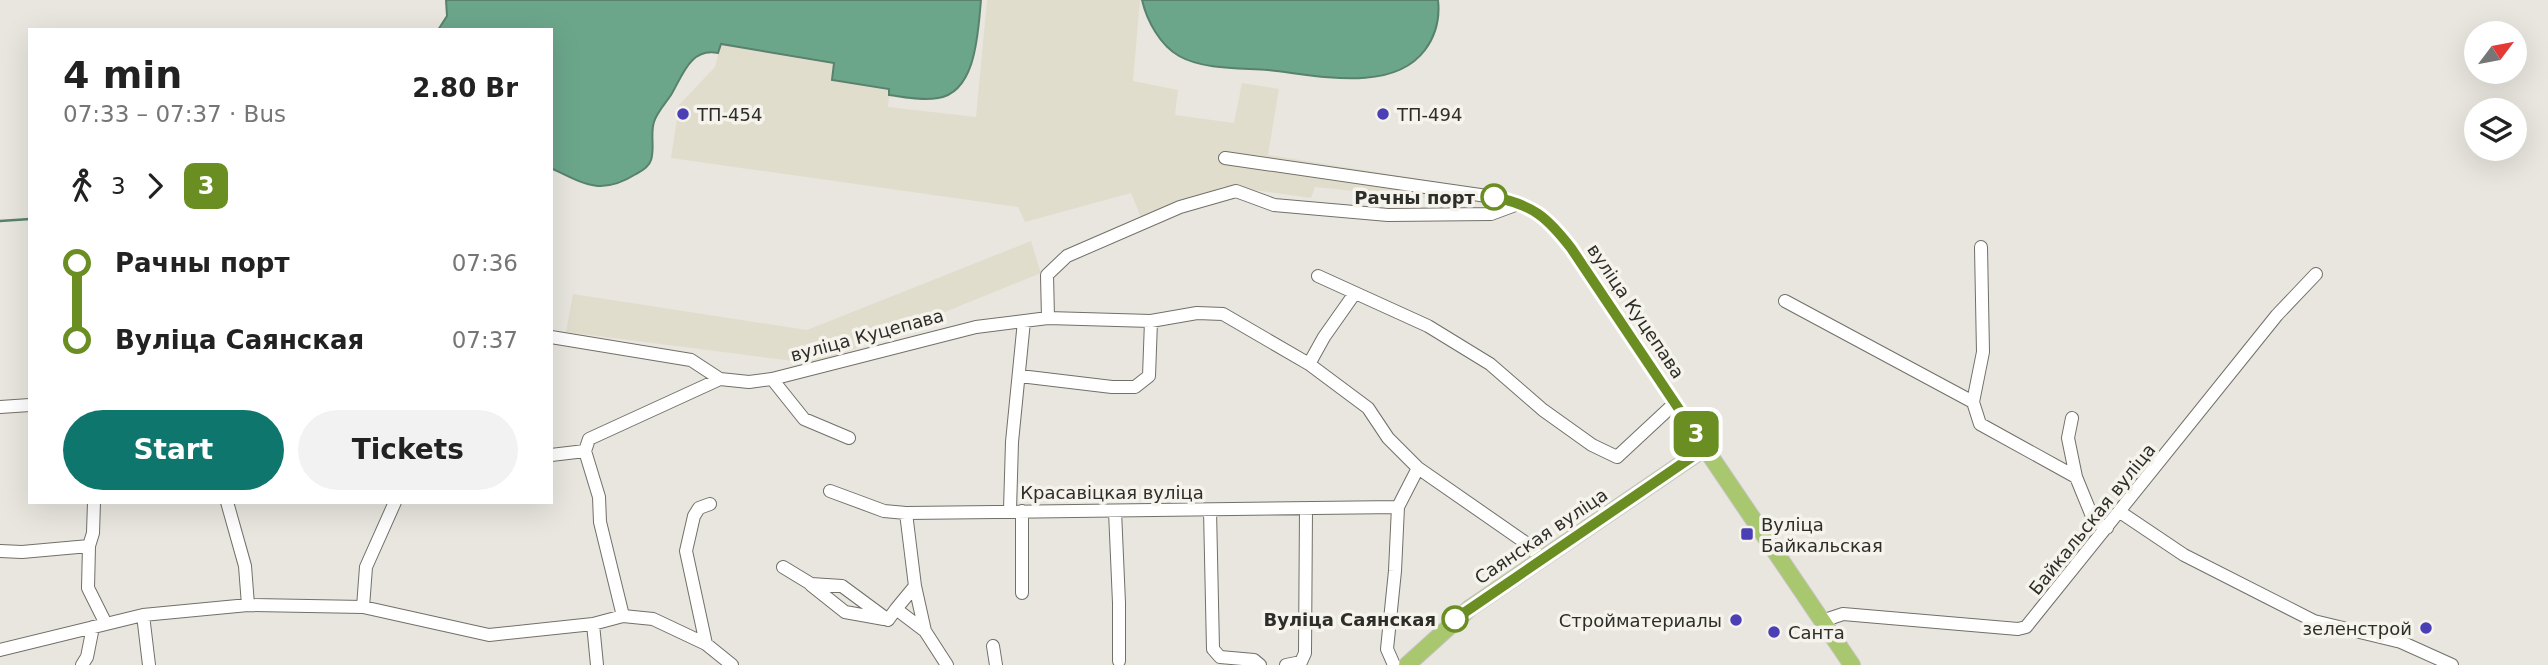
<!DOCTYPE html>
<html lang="en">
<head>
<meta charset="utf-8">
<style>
  :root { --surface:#fff; --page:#f2f2f2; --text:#222; --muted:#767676; --accent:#0f766e }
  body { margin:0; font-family:"DejaVu Sans",sans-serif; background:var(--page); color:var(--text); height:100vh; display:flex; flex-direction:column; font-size:26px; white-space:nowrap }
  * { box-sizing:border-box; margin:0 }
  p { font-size:23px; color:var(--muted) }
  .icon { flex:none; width:38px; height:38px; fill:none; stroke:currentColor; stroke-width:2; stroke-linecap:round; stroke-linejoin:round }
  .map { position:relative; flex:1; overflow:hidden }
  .details { position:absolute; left:28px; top:28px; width:525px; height:476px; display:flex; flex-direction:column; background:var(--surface); border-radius:0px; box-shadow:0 7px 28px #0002 }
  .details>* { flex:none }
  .badge { padding:0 14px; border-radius:10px; font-size:24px; line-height:46px }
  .needle { width:46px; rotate:58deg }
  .buttons { position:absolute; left:2464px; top:21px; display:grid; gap:14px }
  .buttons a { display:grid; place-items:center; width:63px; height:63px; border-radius:50%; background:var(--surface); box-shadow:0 7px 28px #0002; font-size:35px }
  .map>.badge { position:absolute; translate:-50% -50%; box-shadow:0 0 0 4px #fff }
  .legs { display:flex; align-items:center; gap:10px; height:77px; padding:0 35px; font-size:23px }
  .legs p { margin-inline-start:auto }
  .overview { display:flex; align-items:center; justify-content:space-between; height:119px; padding:0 35px }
  h1 { font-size:38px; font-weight:800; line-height:52px }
  .primary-button { display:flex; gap:14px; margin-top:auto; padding:14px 35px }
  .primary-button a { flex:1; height:80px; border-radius:42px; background:var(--accent); color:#fff; font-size:28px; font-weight:800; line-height:80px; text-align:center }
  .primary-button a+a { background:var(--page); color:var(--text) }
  ul { padding:0 35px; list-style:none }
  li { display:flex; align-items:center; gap:24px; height:77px; font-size:26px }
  li i { display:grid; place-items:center; width:10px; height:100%; margin:0 9px; background:currentColor }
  li i::after { content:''; width:18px; height:18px; margin:-9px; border:5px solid; border-radius:50%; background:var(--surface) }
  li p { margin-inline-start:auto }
  li:first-child i { background:linear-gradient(#0000 50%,currentColor 0) }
  li:last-child i { background:linear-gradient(currentColor 50%,#0000 0) }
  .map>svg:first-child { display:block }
  .built { fill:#e1ddcd }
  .water { fill:#6ba68b; stroke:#58826e; stroke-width:2 }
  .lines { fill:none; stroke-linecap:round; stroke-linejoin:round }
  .stream { stroke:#58826e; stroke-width:2.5 }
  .minor-casing { stroke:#717069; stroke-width:14 }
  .major-casing { stroke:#c4c4c3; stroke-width:18 }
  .minor { stroke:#fff; stroke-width:12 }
  .major { stroke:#a8c76e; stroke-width:16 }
  .line-1-casing { stroke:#fff; stroke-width:16 }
  .line-1 { stroke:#6b8e23; stroke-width:10 }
  .poi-dot { fill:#4a3fb5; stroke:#f5f3eb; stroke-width:2.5 }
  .stop-1-dot { fill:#fff; stroke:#6b8e23; stroke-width:3.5 }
  .labels { text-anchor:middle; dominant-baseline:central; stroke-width:7; stroke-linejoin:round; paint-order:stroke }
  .poi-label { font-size:18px; fill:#2d2d2a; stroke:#f5f3eb; text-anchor:start }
  .stop-label { font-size:18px; font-weight:bold; fill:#2d2d2a; stroke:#f5f3eb; text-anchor:end }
  .street-label { font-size:18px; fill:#2d2d2a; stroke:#f5f3eb }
</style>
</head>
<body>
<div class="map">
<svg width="2548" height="665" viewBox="0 0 2548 665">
  <rect width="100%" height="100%" fill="#e8e6de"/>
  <path class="built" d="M 987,0 L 1140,0 L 1133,81 L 1178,90 L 1175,115 L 1234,123 L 1242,83 L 1279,89 L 1268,155 L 1444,183 L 1442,200 L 1315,187 L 1311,198 L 1224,186 L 1142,220 L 1131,193 L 1025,222 L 1018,207 L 671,158 L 679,105 L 715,67 L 721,43 L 835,63 L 833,80 L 890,89 L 888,107 L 976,117 Z
    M 1031,241 L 1041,273 L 817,364 L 566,332 L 573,294 L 807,330 Z"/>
  <path class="water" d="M 446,0 L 981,0 C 978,30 977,92 938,98 C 922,101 905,97 889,95 L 889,89 L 832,80 L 834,63 L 721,44 L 718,53 C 690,47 682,77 671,95 C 665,104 657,112 654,122 C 650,134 655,148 651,160 C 649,167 642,171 636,174 C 601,196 584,184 551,168 L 551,30 L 438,30 L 447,16 Z
    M 1142,0 L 1438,0 C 1440,18 1436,35 1425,50 C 1392,94 1316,75 1268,70 C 1241,68 1204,70 1179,56 C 1160,45 1147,21 1142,0 Z"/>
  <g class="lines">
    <path class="stream" d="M 0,221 L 30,219"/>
    <g class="minor-casing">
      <path id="minor" d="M 1225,158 L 1494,197 C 1533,205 1547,217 1571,248 L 1705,448
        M 1981,247 L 1983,352 L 1973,402 L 1980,424 L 2076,477
        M 1318,276 L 1428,326 L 1490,364 L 1543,410 L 1592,445 L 1617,457 L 1674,404
        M 1785,301 L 1973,402
        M 1048,318 L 1047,275 L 1067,256 L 1180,207 L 1236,191 L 1274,205 L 1388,215 L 1491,214 L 1518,204
        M 551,337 L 691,360 L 720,379 L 749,382 L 772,379 L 976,327 L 1048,318 L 1151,321 L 1197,313 L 1223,314 L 1309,364 L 1368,408 L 1388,438 L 1418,468 L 1526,543 L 1542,559
        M 1309,364 L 1324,337 L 1355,293
        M 1020,376 L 1112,387 L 1135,387 L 1149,376 L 1151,321
        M 772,379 L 804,419 L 849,438
        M 0,407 L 30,405
        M 2072,418 L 2068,438 L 2076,477 L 2094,521 L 2107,528
        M 551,455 L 585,451
        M 830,491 L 884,511 L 906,513 L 1398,507
        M 227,502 L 245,566 L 248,605
        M 1010,510 L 1012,442 L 1024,321
        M 1210,510 L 1213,649 L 1220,657 L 1254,660 L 1260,665
        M 1022,511 L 1022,593
        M 1115,511 L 1119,603 L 1119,661
        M 2120,512 L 2184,555 L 2314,621 L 2401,642 L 2452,665
        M 906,513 L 915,586 L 925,631 L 947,665
        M 89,546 L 93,533 L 94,502
        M 0,551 L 22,552 L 89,546 L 88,588 L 106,624
        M 783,567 L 811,584 L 842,586 L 888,620 L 896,609
        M 811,585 L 845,612 L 884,619
        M 915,586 L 896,609 L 925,631
        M 363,607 L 366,567 L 395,502
        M 143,615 L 149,665
        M 623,616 L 600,522 L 599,497 L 585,451 L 589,439 L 720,379
        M 1822,621 L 1843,614 L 2018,629 L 2026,627 L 2277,315 L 2316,274
        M 593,624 L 597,665
        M 706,644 L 686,551 L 694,516 L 699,508 L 710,504
        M 993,646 L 996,665
        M 0,650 L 143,615 L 248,605 L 363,607 L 489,635 L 593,624 L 623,616 L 653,619 L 706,644 L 732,665
        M 82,665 L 87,657 L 93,627
        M 1286,665 L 1301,662 L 1305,653 L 1306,509
        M 1394,665 L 1387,649 L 1395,571 L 1398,507 L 1418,468"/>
    </g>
    <g class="major-casing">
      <path id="major" d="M 1407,665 L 1470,608 L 1705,448 L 1852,665"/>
    </g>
    <use href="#minor" class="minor"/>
    <use href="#major" class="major"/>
  </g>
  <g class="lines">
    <g class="line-1-casing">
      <path id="line-1" d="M 1455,619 L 1705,448 L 1571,248 C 1547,217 1533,205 1494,197"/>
    </g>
    <use href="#line-1" class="line-1"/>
  </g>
  <g class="poi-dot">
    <circle cx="683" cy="114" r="7"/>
    <circle cx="1383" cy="114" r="7"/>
    <rect x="1740" y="527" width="14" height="14" rx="3.5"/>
    <circle cx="1736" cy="620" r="7"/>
    <circle cx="2426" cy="628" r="7"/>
    <circle cx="1774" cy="632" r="7"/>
  </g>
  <g class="stop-1-dot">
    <circle cx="1494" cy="197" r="12"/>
    <circle cx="1455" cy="619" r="12"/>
  </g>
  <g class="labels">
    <g class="poi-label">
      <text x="697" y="114">ТП-454</text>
      <text x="1397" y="114">ТП-494</text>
      <text x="1761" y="524">Вуліца<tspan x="1761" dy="21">Байкальская</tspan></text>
      <text x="1722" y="620" text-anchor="end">Стройматериалы</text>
      <text x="2412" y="628" text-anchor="end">зеленстрой</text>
      <text x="1788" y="632">Санта</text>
    </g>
    <g class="stop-label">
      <text x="1475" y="197">Рачны порт</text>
      <text x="1436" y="619">Вуліца Саянская</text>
    </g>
    <g class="street-label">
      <text transform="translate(1636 311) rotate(56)">вуліца Куцепава</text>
      <text transform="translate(867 335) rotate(-15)">вуліца Куцепава</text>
      <text x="1112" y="492">Красавіцкая вуліца</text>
      <text transform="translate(2092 519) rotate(-51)">Байкальская вуліца</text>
      <text transform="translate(1541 536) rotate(-34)">Саянская вуліца</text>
    </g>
  </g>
</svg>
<div class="buttons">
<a><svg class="needle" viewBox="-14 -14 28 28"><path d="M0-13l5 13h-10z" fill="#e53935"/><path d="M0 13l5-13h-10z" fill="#767676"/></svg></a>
<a><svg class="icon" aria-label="layers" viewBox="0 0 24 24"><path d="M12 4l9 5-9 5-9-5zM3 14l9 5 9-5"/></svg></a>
</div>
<b class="badge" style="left:1696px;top:434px;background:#6b8e23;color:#fff">3</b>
<section class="details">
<div class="overview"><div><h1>4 min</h1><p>07:33 – 07:37 · Bus</p></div><b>2.80 Br</b></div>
<div class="legs"><svg class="icon" aria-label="walk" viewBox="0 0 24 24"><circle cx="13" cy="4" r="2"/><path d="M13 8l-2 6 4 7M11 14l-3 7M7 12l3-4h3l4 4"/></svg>3<svg class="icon" aria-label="forward" viewBox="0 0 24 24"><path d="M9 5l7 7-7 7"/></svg><b class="badge" style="background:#6b8e23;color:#fff">3</b></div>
<ul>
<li><i style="color:#6b8e23"></i><b>Рачны порт</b><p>07:36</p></li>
<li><i style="color:#6b8e23"></i><b>Вуліца Саянская</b><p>07:37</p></li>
</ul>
<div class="primary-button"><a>Start</a><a>Tickets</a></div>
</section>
</div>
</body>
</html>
